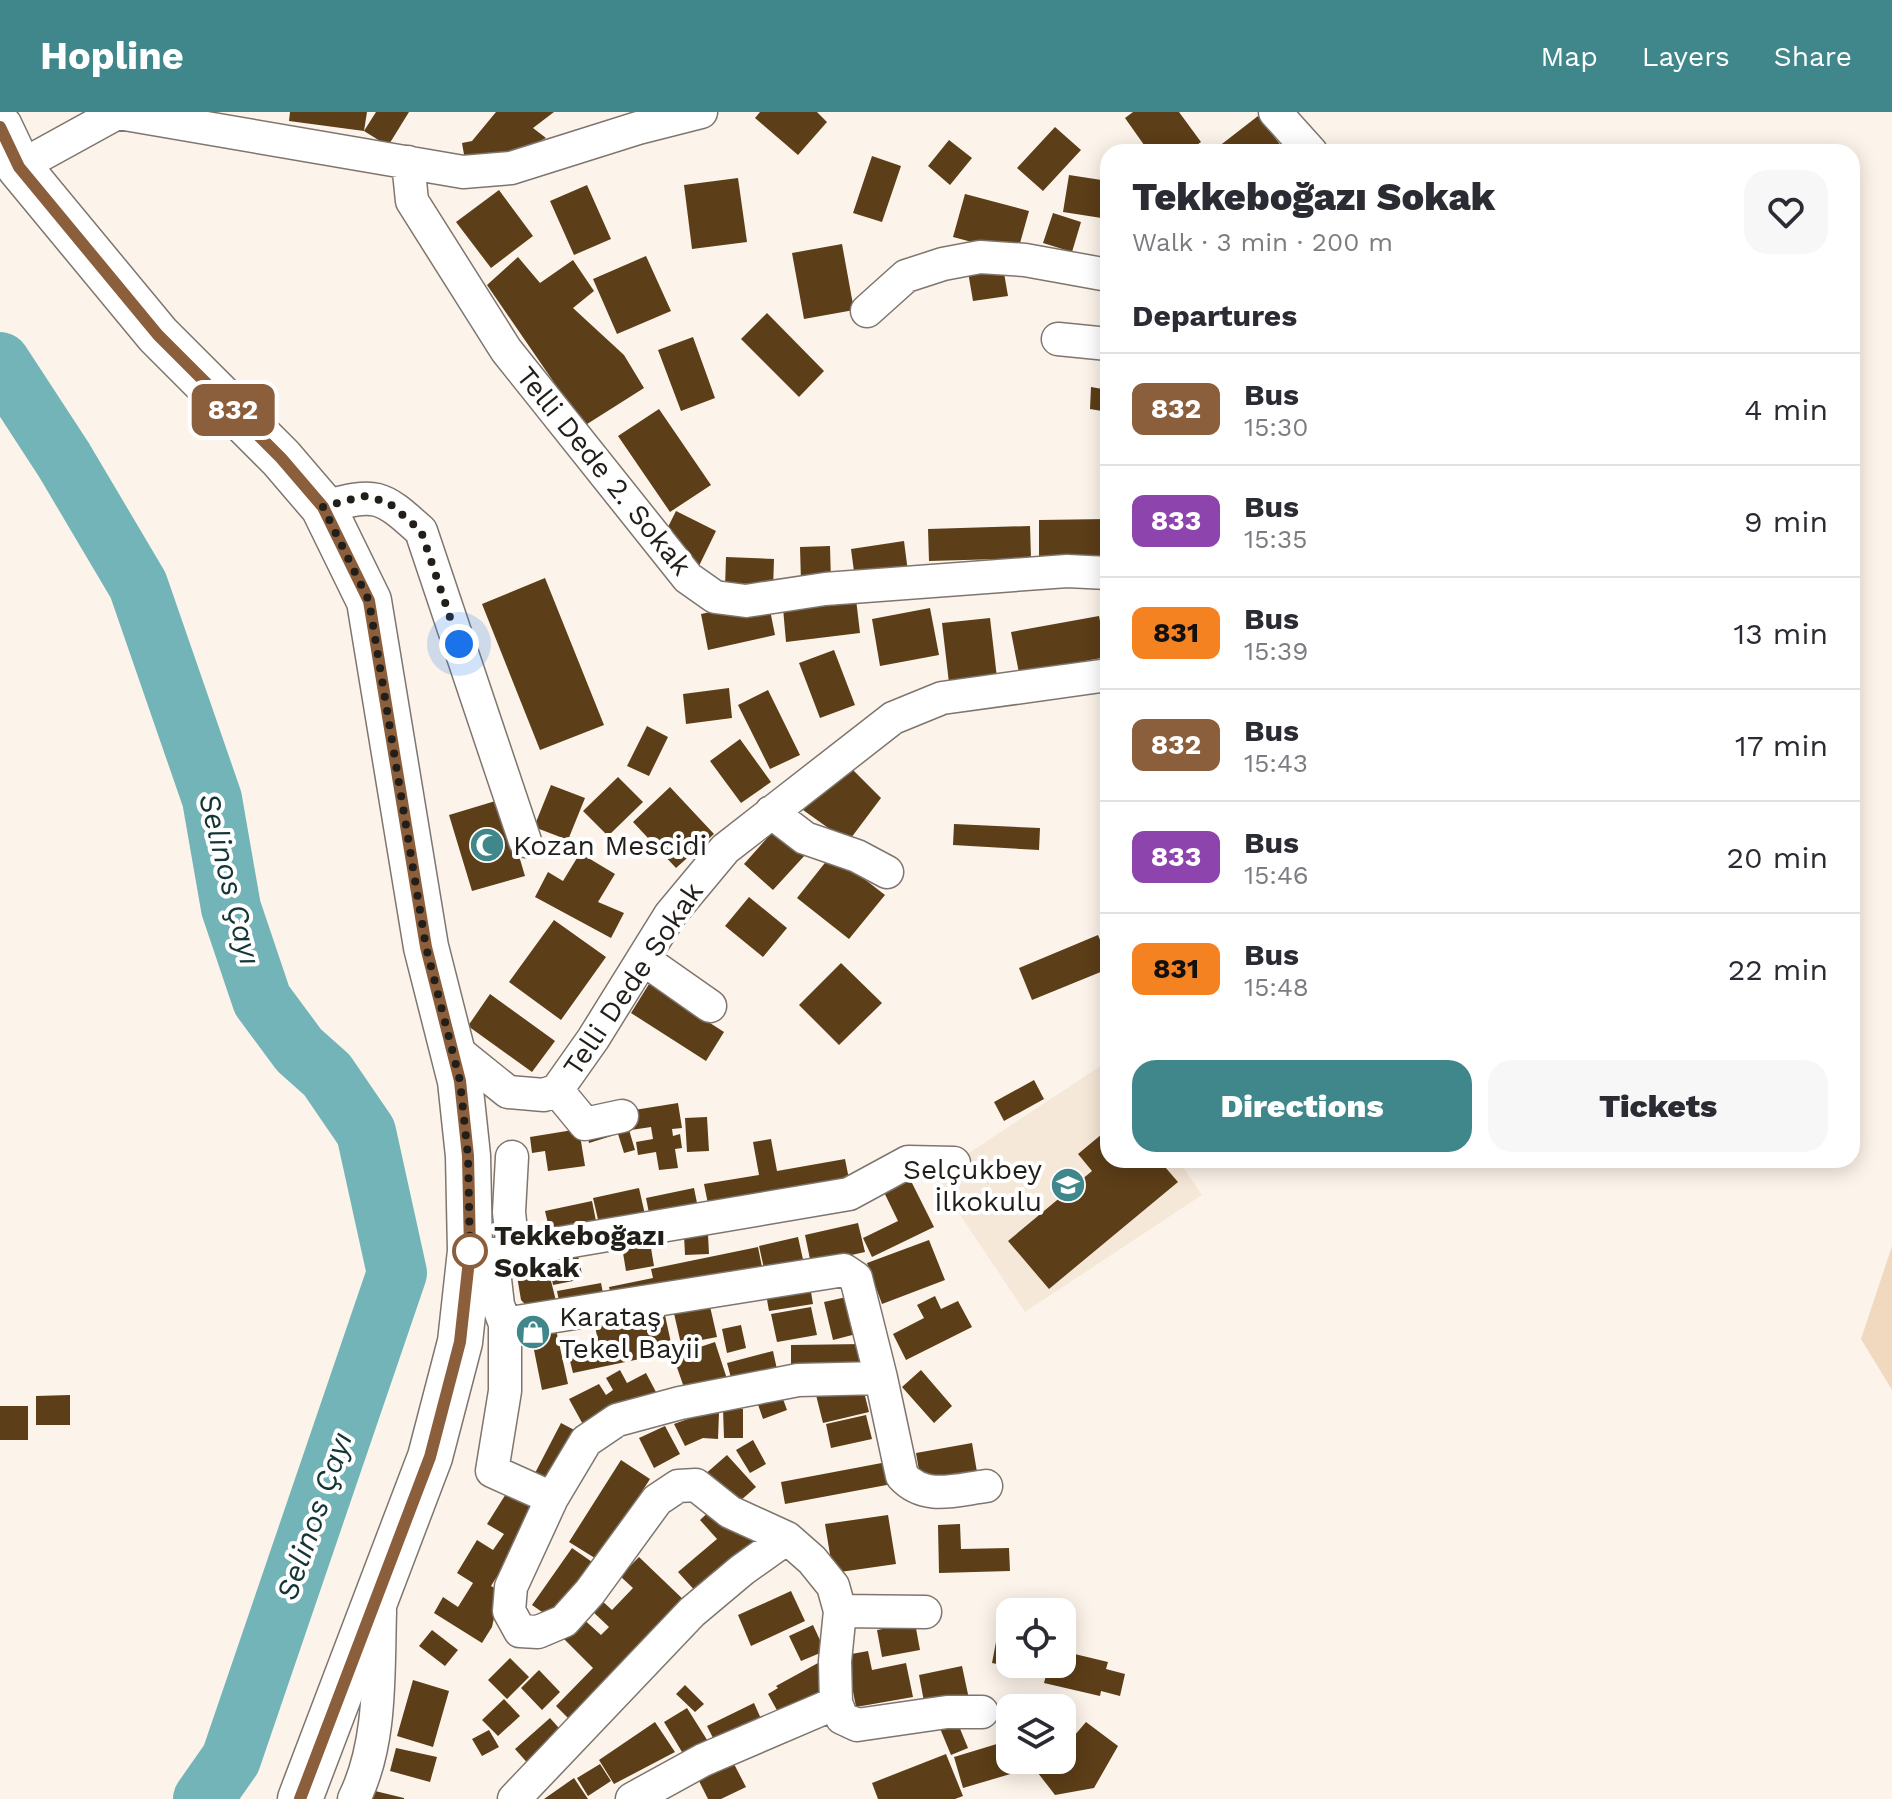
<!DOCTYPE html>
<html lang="en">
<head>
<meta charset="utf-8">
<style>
  :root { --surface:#fff; --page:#f7f7f7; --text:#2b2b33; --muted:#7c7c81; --line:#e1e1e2; --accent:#3f878a }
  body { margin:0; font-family:"Work Sans",sans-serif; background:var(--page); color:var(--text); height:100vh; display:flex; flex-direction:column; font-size:30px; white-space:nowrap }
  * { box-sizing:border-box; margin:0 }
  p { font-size:26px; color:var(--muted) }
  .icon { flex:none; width:44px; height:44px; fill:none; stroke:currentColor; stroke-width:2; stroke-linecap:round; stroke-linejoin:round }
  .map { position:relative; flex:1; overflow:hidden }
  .panel { position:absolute; left:1100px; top:32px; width:760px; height:1024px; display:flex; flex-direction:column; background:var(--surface); border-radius:24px; box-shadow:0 4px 20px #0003 }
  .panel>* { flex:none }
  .badge { padding:0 16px; border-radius:12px; font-size:28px; line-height:52px }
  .buttons { position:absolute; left:996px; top:1486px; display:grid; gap:16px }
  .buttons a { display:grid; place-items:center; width:80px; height:80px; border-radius:16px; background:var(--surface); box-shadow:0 4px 20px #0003; font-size:40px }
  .you { position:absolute; width:40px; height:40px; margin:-20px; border:6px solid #fff; border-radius:50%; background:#1a73e8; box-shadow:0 0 0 12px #1a73e833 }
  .map>.badge { position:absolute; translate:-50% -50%; box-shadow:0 0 0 4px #fff }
  h2 { padding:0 32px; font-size:30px; line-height:72px }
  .round { display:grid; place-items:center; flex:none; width:84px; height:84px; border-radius:24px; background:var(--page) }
  .overview { display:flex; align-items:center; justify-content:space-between; height:136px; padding:0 32px }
  h1 { font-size:38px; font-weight:800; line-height:60px }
  .cta { display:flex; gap:16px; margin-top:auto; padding:16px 32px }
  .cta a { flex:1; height:92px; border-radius:24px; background:var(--accent); color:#fff; font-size:32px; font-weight:800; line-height:92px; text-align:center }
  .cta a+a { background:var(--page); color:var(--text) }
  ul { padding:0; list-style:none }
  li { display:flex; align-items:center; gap:24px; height:112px; padding:0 32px; border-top:2px solid var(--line) }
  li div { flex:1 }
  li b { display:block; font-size:30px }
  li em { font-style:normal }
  li .badge { min-width:88px; font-weight:700; text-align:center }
  header { display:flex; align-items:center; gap:48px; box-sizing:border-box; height:112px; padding:0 40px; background:var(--accent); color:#fff }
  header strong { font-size:38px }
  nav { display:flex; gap:44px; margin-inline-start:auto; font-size:28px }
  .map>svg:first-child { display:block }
  .built { fill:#f6e8d8 }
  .green { fill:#f0d9bf }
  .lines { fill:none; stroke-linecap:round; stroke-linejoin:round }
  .river { stroke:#72b4b7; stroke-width:60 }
  .building { fill:#5c3e18 }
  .minor-casing { stroke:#7e766e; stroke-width:35 }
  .secondary-casing { stroke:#7e766e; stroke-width:47 }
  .minor { stroke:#fff; stroke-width:32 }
  .secondary { stroke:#fff; stroke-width:44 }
  .line-casing { stroke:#fff; stroke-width:18 }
  .line { stroke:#8b5e3c; stroke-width:12 }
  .walk { stroke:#221f1b; stroke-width:8; stroke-dasharray:0 14.4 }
  .stop-dot { fill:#fff; stroke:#8b5e3c; stroke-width:4 }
  .labels { text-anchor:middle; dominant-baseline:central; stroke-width:8; stroke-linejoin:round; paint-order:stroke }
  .street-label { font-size:28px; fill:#221f1b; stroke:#fff }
  .poi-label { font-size:28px; fill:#221f1b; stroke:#fff; text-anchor:start }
  .stop-label { font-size:28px; font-weight:bold; fill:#221f1b; stroke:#fff; text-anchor:start }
  .water-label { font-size:30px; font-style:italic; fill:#143537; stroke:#fff }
</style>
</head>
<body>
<header>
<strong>Hopline</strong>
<nav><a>Map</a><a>Layers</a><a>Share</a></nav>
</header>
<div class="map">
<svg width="1892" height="1687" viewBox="0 0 1892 1687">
  <rect width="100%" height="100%" fill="#fcf4ea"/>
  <path class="built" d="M 1108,949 L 1108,1048 L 1178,1048 L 1202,1083 L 1025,1200 L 934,1064 Z"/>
  <path class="green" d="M 1892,1134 L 1892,1278 L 1861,1227 Z"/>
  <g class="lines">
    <path class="river" d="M 0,250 L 64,348 L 138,473 L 212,687 L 231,796 L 262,888 L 299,938 L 327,963 L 366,1020 L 397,1161 L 231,1647 L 203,1687"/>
  </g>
  <path class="building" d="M 290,0 L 367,0 L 364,19 L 376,0 L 409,0 L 388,34 L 364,19 L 289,9 Z
    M 496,0 L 554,0 L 533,16 L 546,26 L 493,53 L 466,54 L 462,31 L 472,29 Z
    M 760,0 L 817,0 L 827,10 L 798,43 L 755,6 Z
    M 1133,0 L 1179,0 L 1201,30 L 1187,40 L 1149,40 L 1125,6 Z
    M 1258,4 L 1286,40 L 1222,40 L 1218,35 Z
    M 1055,15 L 1081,38 L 1043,79 L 1017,56 Z
    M 949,28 L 972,46 L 950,73 L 928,54 Z
    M 872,44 L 901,54 L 882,110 L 853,101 Z
    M 1069,63 L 1108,69 L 1108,107 L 1063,100 Z
    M 738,66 L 747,130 L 692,137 L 684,73 Z
    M 587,73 L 611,127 L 574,143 L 550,89 Z
    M 499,78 L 533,124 L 491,156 L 456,110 Z
    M 965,82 L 1029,99 L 1017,142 L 953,125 Z
    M 1053,101 L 1081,110 L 1072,140 L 1043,131 Z
    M 842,132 L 854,198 L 804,207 L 792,141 Z
    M 646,144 L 671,199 L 617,222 L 593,167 Z
    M 518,145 L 540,171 L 573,148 L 594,179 L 573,196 L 624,243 L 644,276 L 584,314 L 487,173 Z
    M 1003,155 L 1008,184 L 973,189 L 968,160 Z
    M 767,201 L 824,259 L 799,285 L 741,227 Z
    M 693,225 L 715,286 L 681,299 L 658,238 Z
    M 1091,275 L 1108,278 L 1108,300 L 1090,297 Z
    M 659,297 L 711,373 L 670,400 L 618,324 Z
    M 676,399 L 716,419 L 698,456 L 664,423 Z
    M 1108,407 L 1108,447 L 1039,447 L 1039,408 Z
    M 1030,414 L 1031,446 L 929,449 L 928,417 Z
    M 904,429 L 908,460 L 855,467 L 851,437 Z
    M 830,434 L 831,470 L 801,470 L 800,435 Z
    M 726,445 L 774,447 L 773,478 L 725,476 Z
    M 545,466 L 604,613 L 540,638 L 482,492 Z
    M 856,487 L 860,521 L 786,530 L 783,496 Z
    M 768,488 L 775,523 L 708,538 L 701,502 Z
    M 930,496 L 939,543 L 880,554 L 872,507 Z
    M 1099,504 L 1107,545 L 1019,561 L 1011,520 Z
    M 990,506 L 997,566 L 949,571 L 942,511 Z
    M 834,538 L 855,593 L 820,606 L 799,551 Z
    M 729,576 L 732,606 L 686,612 L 683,582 Z
    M 768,578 L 800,643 L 770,657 L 738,593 Z
    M 647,614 L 668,625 L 649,664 L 627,654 Z
    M 740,627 L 771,670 L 741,691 L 710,649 Z
    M 851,656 L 881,686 L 848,730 L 803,698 Z
    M 618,665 L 643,690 L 608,724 L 583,699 Z
    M 551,673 L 585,686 L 568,728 L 534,715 Z
    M 670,675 L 714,722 L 676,756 L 633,710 Z
    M 502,687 L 525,764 L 472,779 L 449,703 Z
    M 954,712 L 1040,716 L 1039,738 L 953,733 Z
    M 777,715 L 806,742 L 773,778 L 744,752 Z
    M 580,741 L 615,762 L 598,790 L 624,801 L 611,826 L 535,785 L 548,760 L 563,769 Z
    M 832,742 L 885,783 L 849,827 L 797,786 Z
    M 749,785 L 787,816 L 763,845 L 725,814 Z
    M 554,808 L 606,845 L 561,908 L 509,870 Z
    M 1098,823 L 1108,847 L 1108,857 L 1032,888 L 1019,856 Z
    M 841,851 L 882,891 L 839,933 L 799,893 Z
    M 649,872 L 724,920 L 706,949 L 631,901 Z
    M 490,882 L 555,929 L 532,960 L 468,914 Z
    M 1034,968 L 1044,987 L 1004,1009 L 994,990 Z
    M 678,991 L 682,1016 L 672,1017 L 673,1024 L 680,1022 L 682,1036 L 675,1037 L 678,1056 L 659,1058 L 656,1040 L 638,1043 L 636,1030 L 653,1027 L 651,1015 L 631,1018 L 628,999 Z
    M 707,1005 L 709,1039 L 687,1040 L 685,1006 Z
    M 627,1011 L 635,1038 L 624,1041 L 618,1022 L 589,1031 L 587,1022 Z
    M 579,1017 L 585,1054 L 548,1059 L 545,1039 L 532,1041 L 530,1025 Z
    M 1108,1017 L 1108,1048 L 1159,1048 L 1178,1070 L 1049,1177 L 1008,1129 L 1092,1059 L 1078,1042 Z
    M 771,1027 L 777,1059 L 845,1047 L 850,1072 L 709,1097 L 704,1072 L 759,1063 L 753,1030 Z
    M 907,1061 L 934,1115 L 872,1145 L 863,1126 L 898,1109 L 881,1074 Z
    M 639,1076 L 646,1107 L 600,1116 L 593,1086 Z
    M 694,1076 L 698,1096 L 650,1106 L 646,1086 Z
    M 592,1089 L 596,1109 L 550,1120 L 545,1099 Z
    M 858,1111 L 865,1140 L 811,1152 L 805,1123 Z
    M 708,1122 L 709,1142 L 685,1143 L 684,1123 Z
    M 649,1124 L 654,1154 L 626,1159 L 621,1129 Z
    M 798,1125 L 804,1152 L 765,1161 L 759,1134 Z
    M 929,1128 L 945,1168 L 882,1192 L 867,1151 Z
    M 758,1135 L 763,1160 L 613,1191 L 609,1175 L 653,1166 L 651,1157 Z
    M 577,1139 L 583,1167 L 553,1173 L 548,1145 Z
    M 545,1145 L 557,1193 L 532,1199 L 521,1188 L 515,1152 Z
    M 601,1171 L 604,1186 L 560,1194 L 557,1179 Z
    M 810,1174 L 813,1192 L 769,1199 L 766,1182 Z
    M 851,1184 L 860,1221 L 833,1228 L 824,1190 Z
    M 935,1184 L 941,1197 L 958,1189 L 972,1215 L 906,1248 L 893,1222 L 924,1206 L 917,1193 Z
    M 709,1190 L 717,1225 L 681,1232 L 673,1197 Z
    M 663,1194 L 673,1240 L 573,1261 L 568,1241 L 599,1234 L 594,1209 Z
    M 811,1195 L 817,1223 L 777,1230 L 771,1202 Z
    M 555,1213 L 568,1272 L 542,1278 L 530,1218 Z
    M 741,1213 L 746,1236 L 727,1241 L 722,1217 Z
    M 715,1230 L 728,1270 L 687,1284 L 673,1244 Z
    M 864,1232 L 864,1258 L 791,1259 L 791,1233 Z
    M 773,1239 L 778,1262 L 733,1273 L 727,1251 Z
    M 620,1258 L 627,1271 L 646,1261 L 656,1280 L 586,1318 L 569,1287 L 599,1272 L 606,1283 L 613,1278 L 606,1266 Z
    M 921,1258 L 952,1294 L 934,1311 L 902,1275 Z
    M 862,1272 L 869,1300 L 823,1311 L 816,1283 Z
    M 779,1276 L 787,1298 L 763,1307 L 755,1284 Z
    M 70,1283 L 70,1313 L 36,1313 L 36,1284 Z
    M 0,1294 L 28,1294 L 28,1328 L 0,1328 Z
    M 723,1297 L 743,1297 L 743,1326 L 724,1326 Z
    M 719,1301 L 718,1327 L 703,1326 L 685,1334 L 674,1312 L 696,1304 Z
    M 866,1303 L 872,1327 L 831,1336 L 826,1312 Z
    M 561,1311 L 580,1321 L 553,1373 L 534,1363 Z
    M 665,1314 L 680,1342 L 654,1356 L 639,1326 Z
    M 753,1328 L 766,1352 L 750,1361 L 736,1338 Z
    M 972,1331 L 977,1360 L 921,1370 L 916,1341 Z
    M 727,1343 L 756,1375 L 732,1396 L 703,1364 Z
    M 621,1348 L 650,1367 L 598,1448 L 569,1430 Z
    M 887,1350 L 892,1372 L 785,1392 L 781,1370 Z
    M 511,1374 L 542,1392 L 491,1474 L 500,1479 L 492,1515 L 482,1531 L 434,1501 L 443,1485 L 458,1495 L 473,1471 L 457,1461 L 477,1428 L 493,1438 L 504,1422 L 487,1412 Z
    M 714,1395 L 736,1410 L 755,1432 L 698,1482 L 678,1460 L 717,1427 L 700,1408 Z
    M 888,1403 L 896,1452 L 833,1461 L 825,1412 Z
    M 960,1412 L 961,1437 L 1009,1436 L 1010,1459 L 939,1461 L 938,1413 Z
    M 572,1436 L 595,1452 L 555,1509 L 532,1493 Z
    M 639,1445 L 688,1492 L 572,1610 L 556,1594 L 593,1556 L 560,1523 L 580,1504 L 601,1523 L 609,1515 L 590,1497 L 600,1487 L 612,1498 L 633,1476 L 620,1464 Z
    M 791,1479 L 805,1509 L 751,1534 L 738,1503 Z
    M 1000,1509 L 1010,1511 L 1010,1552 L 1046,1552 L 1044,1561 L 992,1551 Z
    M 915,1511 L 920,1538 L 882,1545 L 877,1518 Z
    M 813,1513 L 825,1539 L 801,1549 L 789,1524 Z
    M 432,1518 L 458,1538 L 445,1554 L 419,1534 Z
    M 868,1539 L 872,1558 L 906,1551 L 913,1585 L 856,1595 L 846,1543 Z
    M 1062,1539 L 1108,1550 L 1106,1557 L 1125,1562 L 1120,1584 L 1101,1579 L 1100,1584 L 1044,1571 L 1049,1552 L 1062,1552 Z
    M 510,1546 L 529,1565 L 507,1587 L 488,1568 Z
    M 818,1551 L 831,1573 L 779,1602 L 768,1582 L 778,1576 L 776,1574 Z
    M 962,1554 L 969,1587 L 925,1595 L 919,1563 Z
    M 539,1558 L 560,1580 L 542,1598 L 521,1576 Z
    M 413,1568 L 449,1579 L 433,1635 L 397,1624 Z
    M 685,1573 L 704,1592 L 695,1600 L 676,1582 Z
    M 504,1587 L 520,1604 L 498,1624 L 482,1608 Z
    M 754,1591 L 762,1609 L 716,1632 L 707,1614 Z
    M 687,1596 L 709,1631 L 685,1645 L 664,1610 Z
    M 550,1606 L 566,1624 L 531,1655 L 515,1637 Z
    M 956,1607 L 968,1636 L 951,1643 L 939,1614 Z
    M 655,1610 L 675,1640 L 614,1672 L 599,1648 Z
    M 1086,1610 L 1118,1634 L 1094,1676 L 1055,1683 L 1031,1652 L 1034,1648 L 1062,1648 L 1062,1625 L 1068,1631 Z
    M 489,1618 L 499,1635 L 482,1644 L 472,1627 Z
    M 1010,1628 L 1010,1648 L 1021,1648 L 1024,1658 L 963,1676 L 954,1645 Z
    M 396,1636 L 437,1645 L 430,1670 L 390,1659 Z
    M 946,1642 L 963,1684 L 955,1687 L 878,1687 L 872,1671 Z
    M 600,1652 L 611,1669 L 588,1684 L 577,1666 Z
    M 734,1652 L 746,1675 L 721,1687 L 708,1687 L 699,1669 Z
    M 574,1666 L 588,1687 L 544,1687 Z
    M 371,1678 L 404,1686 L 404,1687 L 369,1687 Z"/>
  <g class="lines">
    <g class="minor-casing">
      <path id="minor" d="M 113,0 L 463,60 L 511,56 L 638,16 L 701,0
        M 1275,0 L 1311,40
        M 408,50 L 412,89 L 506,238 L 688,466 L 715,485 L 746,489 L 825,477 L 1067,459 L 1108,461
        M 19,55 L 119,0
        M 867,199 L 906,164 L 943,152 L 980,145 L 1025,148 L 1108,163
        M 1058,227 L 1108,232
        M 323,395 C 377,381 380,382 421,419 L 525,729
        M 771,700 L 805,726 L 857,744 L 887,760
        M 643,847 L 710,894
        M 452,935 L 508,980 L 544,983 L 557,978 L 593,927 L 670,803 L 725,737 L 893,606 L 942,586 L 1108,563
        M 557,978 L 585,1012 L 622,1004
        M 512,1045 L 509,1100 L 513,1139
        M 470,1139 L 492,1142 L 513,1139 L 849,1082 L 908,1050 L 954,1051
        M 492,1142 L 498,1193 L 505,1212 L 505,1279 L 492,1359 L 552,1386
        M 505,1212 L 844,1158 L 856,1166 L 881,1266 L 902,1364 C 925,1389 955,1378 986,1374
        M 840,1499 L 925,1500
        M 836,1591 L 842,1606 L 857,1613 L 947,1600 L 982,1600
        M 354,1687 C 382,1631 378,1561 380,1500
        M 514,1687 L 692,1500 L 742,1458 L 787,1426
        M 632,1687 L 703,1648 L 836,1591 L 835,1549 L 840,1499 L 833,1474 L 812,1448 L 787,1426 L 730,1400 L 696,1373 L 678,1374 L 657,1388 L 590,1480 L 564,1509 L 538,1520 L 520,1519 L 509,1499 L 511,1475 L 552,1386 L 586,1329 L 617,1308 L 680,1291 L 798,1268 L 881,1266"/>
    </g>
    <g class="secondary-casing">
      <path id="secondary" d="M 0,15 L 19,55 L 158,223 L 281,346 L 323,395 L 369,489 L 426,835 L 460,969 L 468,1044 L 470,1139 L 460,1230 L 430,1345 L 300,1687"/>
    </g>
    <use href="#minor" class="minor"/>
    <use href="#secondary" class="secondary"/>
  </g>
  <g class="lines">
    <g class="line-casing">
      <path id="line" d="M 0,15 L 19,55 L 158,223 L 281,346 L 323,395 L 369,489 L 426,835 L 460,969 L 468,1044 L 470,1139 L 460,1230 L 430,1345 L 300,1687"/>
    </g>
    <use href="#line" class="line"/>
    <path class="walk" d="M 459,532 L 421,419 L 388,390 L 364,384 L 323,395 L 369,489 L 426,835 L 460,969 L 468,1044 L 470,1139"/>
  </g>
  <defs>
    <g id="mosque-disc" transform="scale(1.8)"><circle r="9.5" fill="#3f878a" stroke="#fff"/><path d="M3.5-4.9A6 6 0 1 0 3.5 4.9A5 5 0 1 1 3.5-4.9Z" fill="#fff"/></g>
    <g id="school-disc" transform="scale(1.8)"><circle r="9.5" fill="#3f878a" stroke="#fff"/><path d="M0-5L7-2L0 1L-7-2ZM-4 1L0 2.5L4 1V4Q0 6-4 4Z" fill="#fff"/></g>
    <g id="shop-disc" transform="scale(1.8)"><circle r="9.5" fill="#3f878a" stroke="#fff"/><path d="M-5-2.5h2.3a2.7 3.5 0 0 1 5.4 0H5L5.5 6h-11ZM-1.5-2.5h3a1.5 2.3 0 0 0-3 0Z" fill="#fff"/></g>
  </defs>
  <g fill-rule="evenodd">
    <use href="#mosque-disc" x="487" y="733"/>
    <use href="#school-disc" x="1068" y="1073"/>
    <use href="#shop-disc" x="533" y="1220"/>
  </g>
  <circle class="stop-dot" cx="470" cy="1139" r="16"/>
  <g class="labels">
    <g class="street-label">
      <text transform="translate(604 359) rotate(51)">Telli Dede 2. Sokak</text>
      <text transform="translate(633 867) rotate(-56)">Telli Dede Sokak</text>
    </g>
    <g class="poi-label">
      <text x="513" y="733">Kozan Mescidi</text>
      <text x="1042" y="1057" text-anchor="end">Selçukbey<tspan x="1042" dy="32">İlkokulu</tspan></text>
      <text x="559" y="1204">Karataş<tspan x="559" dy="32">Tekel Bayii</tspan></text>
    </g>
    <g class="stop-label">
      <text x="494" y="1123">Tekkeboğazı<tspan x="494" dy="32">Sokak</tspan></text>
    </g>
    <g class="water-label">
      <text transform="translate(230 767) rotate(76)">Selinos Çayı</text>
      <text transform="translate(314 1404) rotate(-71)">Selinos Çayı</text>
    </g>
  </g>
</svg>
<div class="buttons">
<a><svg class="icon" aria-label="locate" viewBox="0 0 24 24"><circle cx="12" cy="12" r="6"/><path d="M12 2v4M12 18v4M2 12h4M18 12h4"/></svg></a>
<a><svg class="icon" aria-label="layers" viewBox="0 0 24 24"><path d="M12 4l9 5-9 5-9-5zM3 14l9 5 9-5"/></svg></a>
</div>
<div class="you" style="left:459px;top:532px"></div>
<b class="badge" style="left:233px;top:298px;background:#8b5e3c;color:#fff">832</b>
<section class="panel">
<div class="overview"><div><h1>Tekkeboğazı Sokak</h1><p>Walk · 3 min · 200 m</p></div><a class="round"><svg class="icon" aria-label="heart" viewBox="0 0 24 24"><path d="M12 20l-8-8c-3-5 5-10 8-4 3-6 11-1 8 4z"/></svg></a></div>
<h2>Departures</h2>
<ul>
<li><span class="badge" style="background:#8b5e3c;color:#fff">832</span><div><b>Bus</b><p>15:30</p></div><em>4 min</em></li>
<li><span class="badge" style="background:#8e44ad;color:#fff">833</span><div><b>Bus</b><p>15:35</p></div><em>9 min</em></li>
<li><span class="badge" style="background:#f58220;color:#111">831</span><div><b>Bus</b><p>15:39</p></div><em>13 min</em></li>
<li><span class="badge" style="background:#8b5e3c;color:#fff">832</span><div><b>Bus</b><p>15:43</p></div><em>17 min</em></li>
<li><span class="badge" style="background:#8e44ad;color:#fff">833</span><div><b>Bus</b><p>15:46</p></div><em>20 min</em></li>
<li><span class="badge" style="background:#f58220;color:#111">831</span><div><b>Bus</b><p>15:48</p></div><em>22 min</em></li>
</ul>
<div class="cta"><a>Directions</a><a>Tickets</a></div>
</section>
</div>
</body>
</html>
